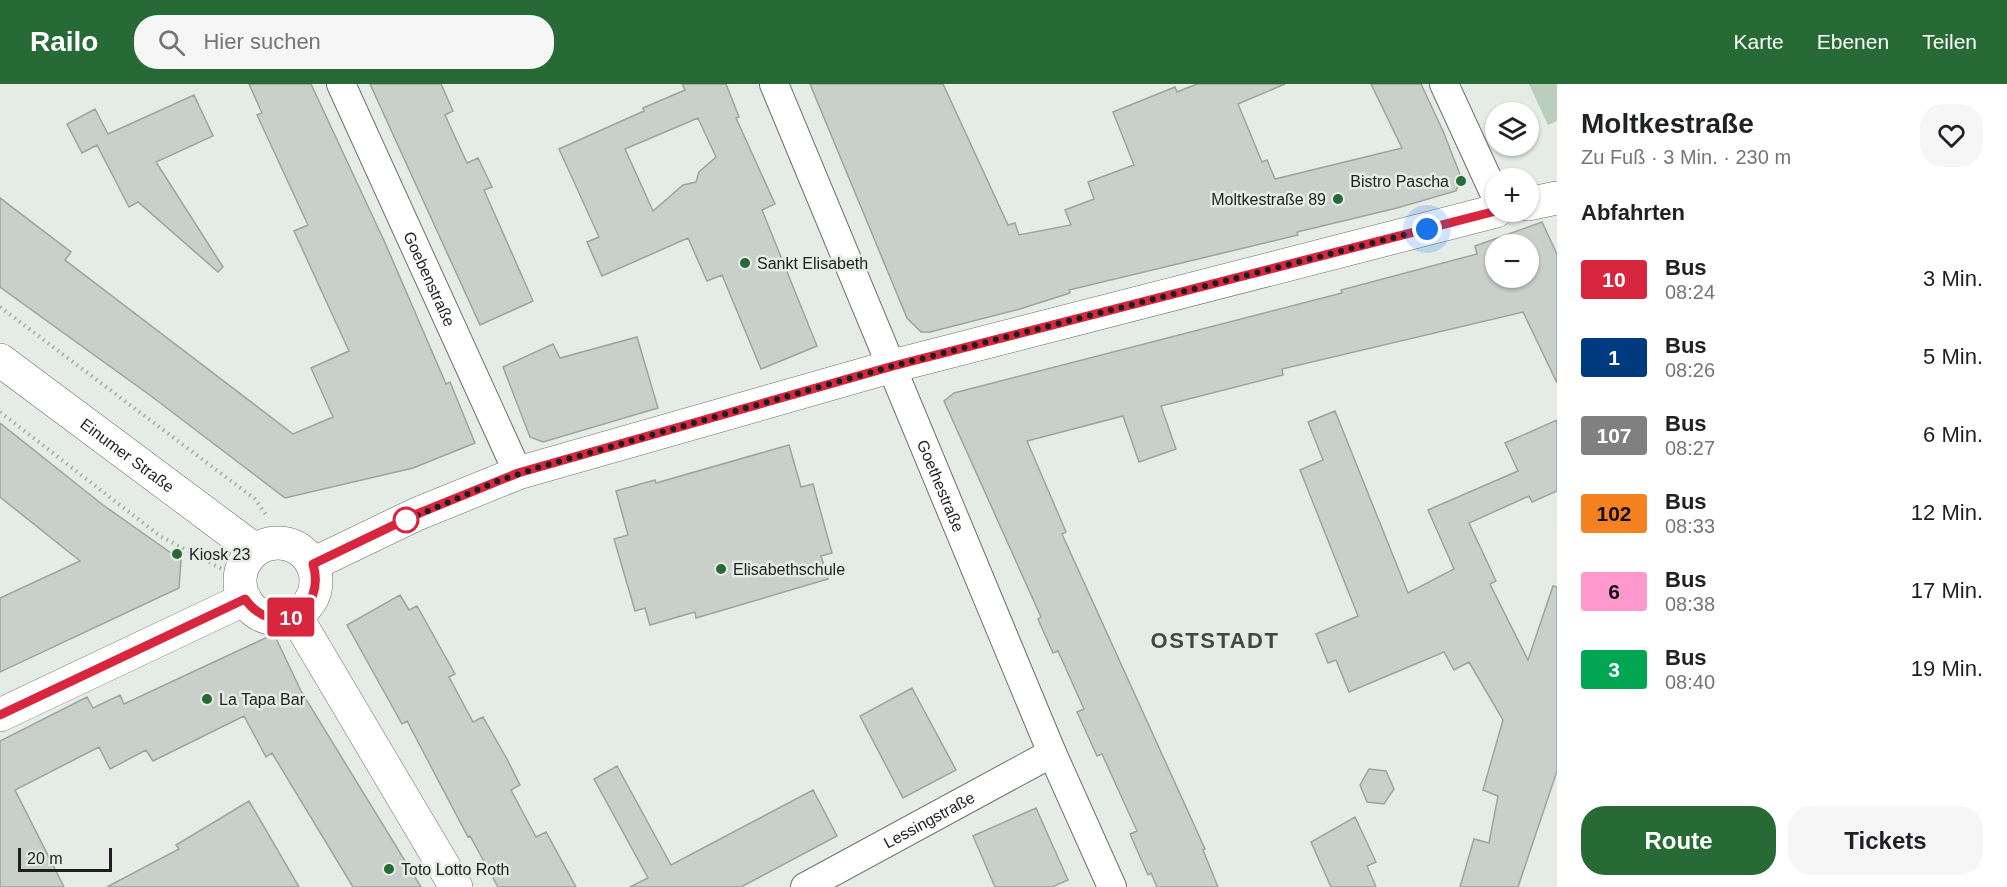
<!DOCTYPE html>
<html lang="de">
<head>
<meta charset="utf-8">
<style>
  :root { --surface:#fff; --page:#f6f6f6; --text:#202124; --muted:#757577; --accent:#276a35 }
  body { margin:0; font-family:Helvetica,sans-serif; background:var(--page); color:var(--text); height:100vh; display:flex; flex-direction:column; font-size:22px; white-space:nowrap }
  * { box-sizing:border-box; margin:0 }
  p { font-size:20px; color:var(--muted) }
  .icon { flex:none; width:33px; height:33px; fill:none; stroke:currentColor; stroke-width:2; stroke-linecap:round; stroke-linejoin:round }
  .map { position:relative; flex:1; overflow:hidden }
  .panel { display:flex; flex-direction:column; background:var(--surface); width:450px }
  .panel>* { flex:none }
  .badge { padding:0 12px; border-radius:4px; font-size:21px; line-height:39px }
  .tools { position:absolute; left:1485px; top:18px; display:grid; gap:12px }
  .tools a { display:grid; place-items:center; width:54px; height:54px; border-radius:50%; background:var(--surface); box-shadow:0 2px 4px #0004; font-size:30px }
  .scale { position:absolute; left:18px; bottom:15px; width:94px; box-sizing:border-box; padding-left:6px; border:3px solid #1e201f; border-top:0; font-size:16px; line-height:21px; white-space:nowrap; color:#1e201f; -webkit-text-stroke:4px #e5ebe5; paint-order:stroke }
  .you { position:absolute; width:30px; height:30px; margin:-15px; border:4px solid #fff; border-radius:50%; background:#1a73e8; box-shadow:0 0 0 9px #1a73e833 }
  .map>.badge { position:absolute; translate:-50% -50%; box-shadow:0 0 0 3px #fff }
  h2 { padding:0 24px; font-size:22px; line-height:54px }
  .round { display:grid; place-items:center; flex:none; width:63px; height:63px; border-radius:24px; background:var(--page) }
  .summary { display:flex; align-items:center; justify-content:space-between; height:102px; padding:0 24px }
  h1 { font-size:28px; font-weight:600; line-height:45px }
  .action { display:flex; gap:12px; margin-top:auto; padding:12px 24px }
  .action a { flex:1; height:69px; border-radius:24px; background:var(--accent); color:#fff; font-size:24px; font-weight:600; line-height:69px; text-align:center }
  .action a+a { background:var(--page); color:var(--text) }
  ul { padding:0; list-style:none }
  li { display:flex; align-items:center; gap:18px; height:78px; padding:0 24px }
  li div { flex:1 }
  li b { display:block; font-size:22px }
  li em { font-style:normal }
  li .badge { min-width:66px; font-weight:700; text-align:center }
  header { display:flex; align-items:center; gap:36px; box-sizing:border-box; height:84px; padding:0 30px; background:var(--accent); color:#fff }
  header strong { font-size:28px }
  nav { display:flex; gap:33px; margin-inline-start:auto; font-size:21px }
  .search { width:420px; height:54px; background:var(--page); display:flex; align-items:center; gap:15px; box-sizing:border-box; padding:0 21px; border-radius:24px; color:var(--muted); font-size:22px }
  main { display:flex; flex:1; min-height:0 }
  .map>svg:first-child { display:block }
  .green { fill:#b9cebb }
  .building { fill:#c9cfca; stroke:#9ea39e; stroke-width:1.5; fill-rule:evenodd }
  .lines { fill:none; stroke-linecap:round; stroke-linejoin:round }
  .street-casing { stroke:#6a706b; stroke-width:30 }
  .secondary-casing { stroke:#6a706b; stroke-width:34 }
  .path { stroke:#a5aaa5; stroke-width:4; stroke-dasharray:1.5 4.5; stroke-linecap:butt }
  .street { stroke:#fff; stroke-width:28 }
  .secondary { stroke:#fff; stroke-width:33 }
  .line-casing { stroke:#fff; stroke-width:14 }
  .line { stroke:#d7263d; stroke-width:9 }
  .walk { stroke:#1e201f; stroke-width:6; stroke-dasharray:0 10.8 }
  .poi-dot { fill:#276a35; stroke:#e5ebe5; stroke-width:2 }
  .stop-dot { fill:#fff; stroke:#d7263d; stroke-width:3 }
  .labels { text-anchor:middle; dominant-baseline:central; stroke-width:5; stroke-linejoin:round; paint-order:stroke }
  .poi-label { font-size:16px; fill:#1e201f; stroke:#e5ebe5; text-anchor:start }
  .street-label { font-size:16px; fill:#1e201f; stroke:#e5ebe5 }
  .district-label { font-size:22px; font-weight:bold; letter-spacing:1.5px; fill:#434743; stroke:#e5ebe5 }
</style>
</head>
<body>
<header>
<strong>Railo</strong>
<div class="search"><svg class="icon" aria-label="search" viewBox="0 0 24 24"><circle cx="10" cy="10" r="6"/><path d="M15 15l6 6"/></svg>Hier suchen</div>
<nav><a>Karte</a><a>Ebenen</a><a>Teilen</a></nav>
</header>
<main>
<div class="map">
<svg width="1557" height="803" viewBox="0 0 1557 803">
  <rect width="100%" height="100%" fill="#e5ebe5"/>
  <path class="green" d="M 1529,0 L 1557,0 L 1557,37 L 1548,41 Z"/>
  <path class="building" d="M 249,0 L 311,0 L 386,161 L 446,300 L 450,298 L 475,359 L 413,384 L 285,414 L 151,312 L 0,203 L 0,114 L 71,168 L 65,176 L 293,350 L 333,333 L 311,284 L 349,267 L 294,147 L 308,141 L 257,31 L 262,29 Z
    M 370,0 L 441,0 L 453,27 L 445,31 L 467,79 L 478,74 L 492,103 L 484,106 L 533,217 L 480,241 Z
    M 682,0 L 726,0 L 739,33 L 736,34 L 775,120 L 762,126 L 817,262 L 761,285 L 722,191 L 707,197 L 688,154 L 602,192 L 587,158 L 599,153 L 559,65 L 644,27 L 643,24 L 685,6 ZM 698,34 L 716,73 L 699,88 L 696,98 L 683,101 L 653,127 L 625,65 Z
    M 810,0 L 943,0 L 1008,141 L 1015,139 L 1019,151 L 1071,141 L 1065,126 L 1094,115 L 1088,98 L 1134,81 L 1113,28 L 1175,3 L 1177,8 L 1197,0 L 1285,0 L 1238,20 L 1262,78 L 1267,76 L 1275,95 L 1402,64 L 1371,0 L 1421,0 L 1443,47 L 1461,93 L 1456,107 L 1397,124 L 1297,148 L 1298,151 L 1069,206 L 1070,209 L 1020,225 L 930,248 L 921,248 L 907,234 Z
    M 194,11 L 213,52 L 156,78 L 223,183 L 218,188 L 138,118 L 129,123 L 97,61 L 82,69 L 67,40 L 95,25 L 108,50 Z
    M 1542,138 L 1557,170 L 1557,299 L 1523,228 L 1282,285 L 1283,291 L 1161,322 L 1176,365 L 1139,378 L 1123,332 L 1027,357 L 1066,448 L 1062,450 L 1205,765 L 1203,766 L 1218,803 L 1157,803 L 1151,789 L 1148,791 L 1130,750 L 1137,747 L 1102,670 L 1097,672 L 1077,628 L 1084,625 L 1058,567 L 1053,569 L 1038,535 L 1041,533 L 944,317 L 954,309 L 1342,209 L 1341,206 L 1477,170 L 1475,162 ZM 1496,160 L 1528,160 L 1528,194 L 1496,194 Z
    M 637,253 L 658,324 L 543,358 L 530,353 L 503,283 L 553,260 L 560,274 Z
    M 1335,327 L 1408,509 L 1454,485 L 1428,426 L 1518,387 L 1505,359 L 1557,336 L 1557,407 L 1532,418 L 1529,412 L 1469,439 L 1496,497 L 1490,500 L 1528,576 L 1553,502 L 1557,503 L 1557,687 L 1518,803 L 1460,803 L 1474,755 L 1489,759 L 1498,712 L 1483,706 L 1503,636 L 1469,578 L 1454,586 L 1444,568 L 1349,608 L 1336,576 L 1328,579 L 1316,550 L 1358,532 L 1300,386 L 1323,376 L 1308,338 Z
    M 0,339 L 103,421 L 181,476 L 179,504 L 0,588 L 0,514 L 80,477 L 0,413 Z
    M 789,361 L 801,403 L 813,400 L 832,469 L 821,472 L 828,495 L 696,534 L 695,528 L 650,541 L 645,524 L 635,527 L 614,455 L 628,451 L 616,407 L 655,396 L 656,399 Z
    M 400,511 L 409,526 L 417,522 L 455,590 L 449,593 L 473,638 L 483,633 L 507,675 L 520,701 L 511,706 L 536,753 L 546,748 L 576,803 L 498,803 L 470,752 L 468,753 L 407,637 L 402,640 L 347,541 Z
    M 274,550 L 301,607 L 421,803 L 353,803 L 272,669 L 266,673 L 244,632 L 153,677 L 146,666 L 110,685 L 99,663 L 15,706 L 64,803 L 0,803 L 0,657 L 87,613 L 93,624 L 120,611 L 124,620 Z
    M 912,604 L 956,686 L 903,714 L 860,632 Z
    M 617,682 L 671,781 L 813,706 L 837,752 L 741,803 L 630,803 L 648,794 L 594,695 Z
    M 1369,685 L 1386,687 L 1394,705 L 1384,720 L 1367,718 L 1360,701 Z
    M 249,717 L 299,803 L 107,803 L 179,765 L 176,761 Z
    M 1036,724 L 1068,796 L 1052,803 L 995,803 L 973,752 Z
    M 1355,733 L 1376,778 L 1367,782 L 1376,803 L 1331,803 L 1311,758 Z"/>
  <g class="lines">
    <g class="street-casing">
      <g id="street">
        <path id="s1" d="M 341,0 L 518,389"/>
        <path id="s2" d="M 774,0 L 1052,669 L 1112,803"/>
        <path d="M 1444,0 L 1496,113"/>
        <path id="s3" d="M 805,803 L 1052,669"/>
      </g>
    </g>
    <g class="secondary-casing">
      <g id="secondary">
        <path d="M 1528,120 L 1557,114"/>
        <path id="s4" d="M 0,276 L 255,466"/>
        <circle cx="278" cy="497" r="38"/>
        <path d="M 313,480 L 417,430 L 518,389 L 893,282 L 1496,127"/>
        <path d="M 295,531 L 456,803"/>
        <path d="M 0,631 L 245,515"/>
      </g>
    </g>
    <path class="path" d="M 0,223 L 255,415 L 267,432
      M 0,328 L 160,452 L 222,485"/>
    <use href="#street" class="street"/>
    <use href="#secondary" class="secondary"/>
  </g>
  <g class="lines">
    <g class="line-casing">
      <path id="line" d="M 0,631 L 245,515 C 275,556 327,529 313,480 L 417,430 L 518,389 L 893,282 L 1496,127"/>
    </g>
    <use href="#line" class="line"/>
    <path class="walk" d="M 406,436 L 397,440 L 498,397 L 540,383 L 893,282 L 1427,145"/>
  </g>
  <g class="poi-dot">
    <circle cx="1461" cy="97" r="6"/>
    <circle cx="1338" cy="115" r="6"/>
    <circle cx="745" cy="179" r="6"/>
    <circle cx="177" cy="470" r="6"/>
    <circle cx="721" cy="485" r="6"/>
    <circle cx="207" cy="615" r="6"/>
    <circle cx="389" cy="785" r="6"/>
  </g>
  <circle class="stop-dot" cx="406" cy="436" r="12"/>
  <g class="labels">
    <g class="poi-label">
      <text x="1449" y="97" text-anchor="end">Bistro Pascha</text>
      <text x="1326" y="115" text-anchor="end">Moltkestraße 89</text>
      <text x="757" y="179">Sankt Elisabeth</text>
      <text x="189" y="470">Kiosk 23</text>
      <text x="733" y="485">Elisabethschule</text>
      <text x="219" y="615">La Tapa Bar</text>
      <text x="401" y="785">Toto Lotto Roth</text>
    </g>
    <g class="street-label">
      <text stroke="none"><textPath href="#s1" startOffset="214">Goebenstraße</textPath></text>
      <text stroke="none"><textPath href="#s4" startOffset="159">Einumer Straße</textPath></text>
      <text stroke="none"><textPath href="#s2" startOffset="435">Goethestraße</textPath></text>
      <text stroke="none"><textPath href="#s3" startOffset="141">Lessingstraße</textPath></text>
    </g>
    <g class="district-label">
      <text x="1215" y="556">OSTSTADT</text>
    </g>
  </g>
</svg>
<div class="tools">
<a><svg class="icon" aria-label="layers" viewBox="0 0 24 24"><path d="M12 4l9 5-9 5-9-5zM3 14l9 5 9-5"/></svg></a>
<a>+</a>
<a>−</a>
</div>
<div class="scale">20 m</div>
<div class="you" style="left:1427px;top:145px"></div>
<b class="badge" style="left:291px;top:533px;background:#d7263d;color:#fff">10</b>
</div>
<section class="panel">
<div class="summary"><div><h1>Moltkestraße</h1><p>Zu Fuß · 3 Min. · 230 m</p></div><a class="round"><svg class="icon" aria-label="heart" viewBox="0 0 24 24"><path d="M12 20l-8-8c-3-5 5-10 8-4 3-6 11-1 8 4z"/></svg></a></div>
<h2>Abfahrten</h2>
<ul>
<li><span class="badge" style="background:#d7263d;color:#fff">10</span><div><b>Bus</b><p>08:24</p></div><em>3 Min.</em></li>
<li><span class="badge" style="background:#003b80;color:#fff">1</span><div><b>Bus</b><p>08:26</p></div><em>5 Min.</em></li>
<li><span class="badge" style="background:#808080;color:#fff">107</span><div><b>Bus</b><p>08:27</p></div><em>6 Min.</em></li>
<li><span class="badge" style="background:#f58220;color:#111">102</span><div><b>Bus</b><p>08:33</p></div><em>12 Min.</em></li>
<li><span class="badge" style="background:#ff99cd;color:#111">6</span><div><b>Bus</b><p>08:38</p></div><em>17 Min.</em></li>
<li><span class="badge" style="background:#00a651;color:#fff">3</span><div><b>Bus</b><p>08:40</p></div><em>19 Min.</em></li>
</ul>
<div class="action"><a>Route</a><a>Tickets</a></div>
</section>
</main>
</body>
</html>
